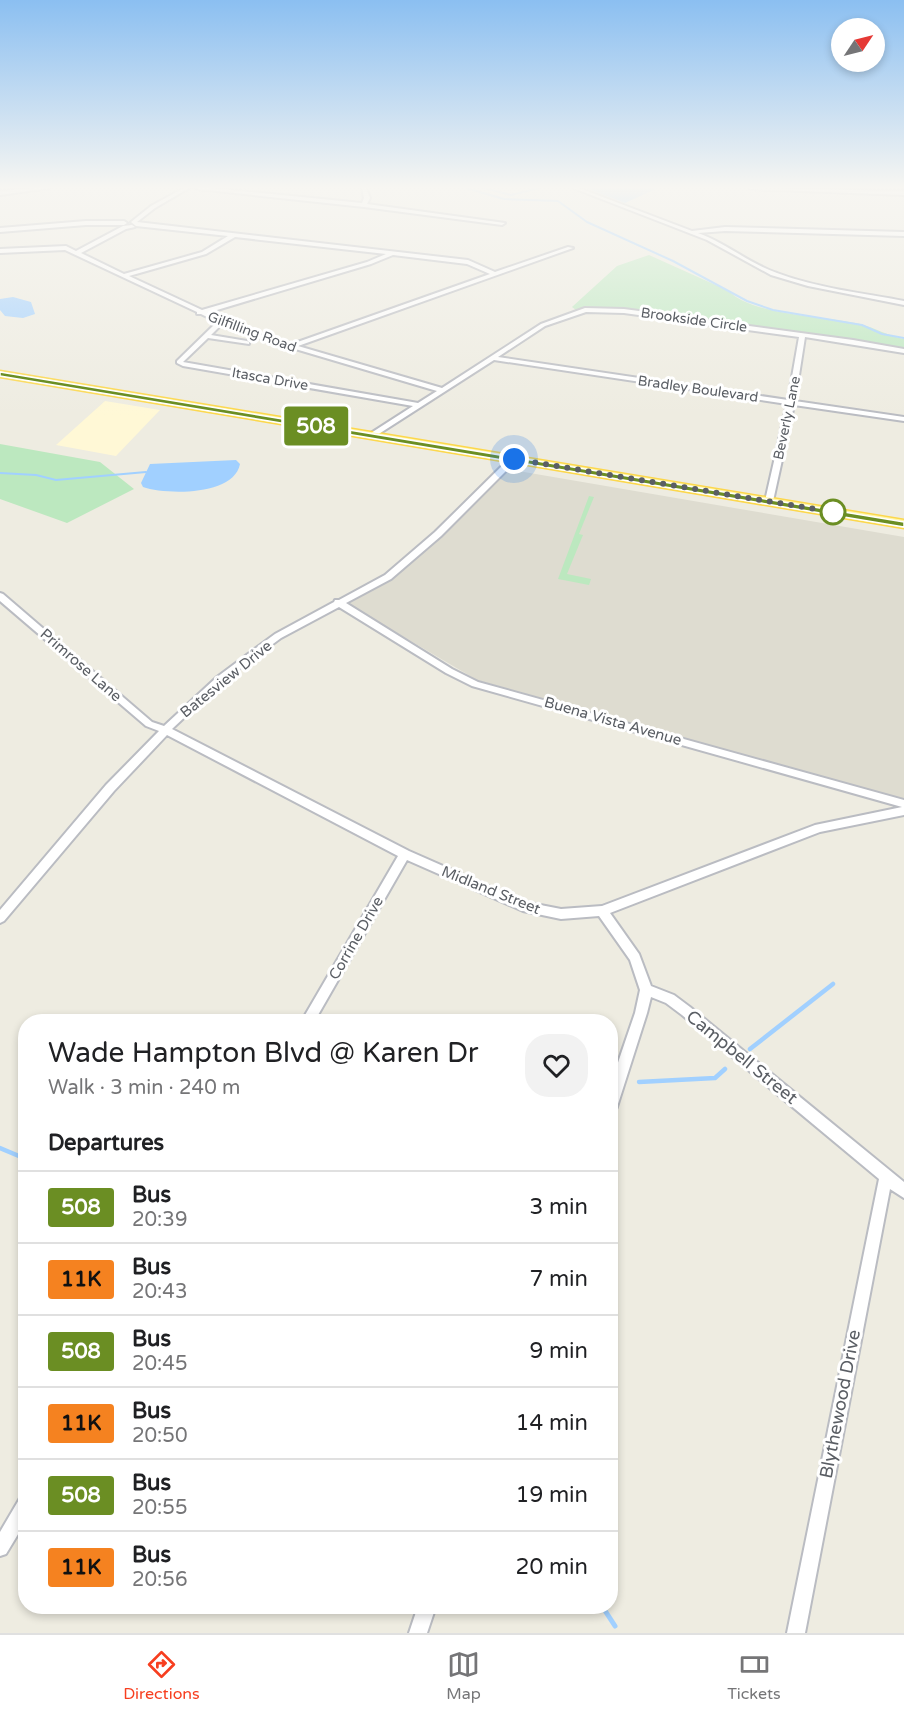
<!DOCTYPE html>
<html lang="en">
<head>
<meta charset="utf-8">
<style>
  :root { --surface:#fff; --page:#f2f2f2; --text:#202124; --muted:#757577; --line:#e0e0e0; --accent:#f73e1f }
  body { margin:0; font-family:"Varela Round",sans-serif; background:var(--page); color:var(--text); height:100vh; display:flex; flex-direction:column; font-size:22px; white-space:nowrap }
  * { box-sizing:border-box; margin:0 }
  p { font-size:20px; color:var(--muted) }
  .icon { flex:none; width:33px; height:33px; fill:none; stroke:currentColor; stroke-width:2; stroke-linecap:round; stroke-linejoin:round }
  .map { position:relative; flex:1; overflow:hidden }
  .panel { position:absolute; left:18px; top:1014px; width:600px; height:600px; display:flex; flex-direction:column; background:var(--surface); border-radius:24px; box-shadow:0 3px 9px #0003 }
  .panel>* { flex:none }
  .badge { padding:0 12px; border-radius:4px; font-size:21px; line-height:39px }
  .needle { width:39px; rotate:55deg }
  .tools { position:absolute; left:831px; top:18px; display:grid; gap:12px }
  .tools a { display:grid; place-items:center; width:54px; height:54px; border-radius:50%; background:var(--surface); box-shadow:0 3px 9px #0003; font-size:30px }
  .you { position:absolute; width:30px; height:30px; margin:-15px; border:4px solid #fff; border-radius:50%; background:#1a73e8; box-shadow:0 0 0 9px #1a73e833 }
  .map>.badge { position:absolute; translate:-50% -50%; box-shadow:0 0 0 3px #fff }
  h2 { padding:0 30px; font-size:22px; line-height:54px }
  .round { display:grid; place-items:center; flex:none; width:63px; height:63px; border-radius:24px; background:var(--page) }
  .summary { display:flex; align-items:center; justify-content:space-between; height:102px; padding:0 30px }
  h1 { font-size:28px; font-weight:600; line-height:45px }
  ul { padding:0; list-style:none }
  li { display:flex; align-items:center; gap:18px; height:72px; padding:0 30px; border-top:2px solid var(--line) }
  li div { flex:1 }
  li b { display:block; font-size:22px }
  li em { font-style:normal }
  li .badge { min-width:66px; font-weight:700; text-align:center }
  .tabs { display:flex; justify-content:space-around; align-items:center; height:84px; border-top:2px solid var(--line); background:var(--surface); font-size:16px; color:var(--muted) }
  .tabs a { display:grid; justify-items:center; gap:3px }
  .tabs .selected { color:var(--accent) }
  .map>svg:first-child { display:block }
  .commercial { fill:#fff8d6 }
  .education { fill:#dedcd0 }
  .green { fill:#bce8bf }
  .water { fill:#a1d0ff }
  .lines { fill:none; stroke-linecap:round; stroke-linejoin:round }
  .stream-far2 { stroke:#a1d0ff; stroke-width:2 }
  .stream-far1 { stroke:#a1d0ff; stroke-width:4.5 }
  .stream { stroke:#a1d0ff; stroke-width:5 }
  .street-casing { stroke:#babcc2; stroke-width:4 }
  .primary-casing { stroke:#fcd74d; stroke-width:3 }
  .street { fill:#fff; fill-rule:evenodd }
  .primary { fill:#fff6a6; fill-rule:evenodd }
  .line { fill:#6b8e23; stroke:#fff; stroke-width:1.5 }
  .walk { stroke:#5a5e64; stroke-width:6; stroke-dasharray:0 10.8 }
  .stop-dot { fill:#fff; stroke:#6b8e23; stroke-width:3 }
  .labels { text-anchor:middle; dominant-baseline:central; stroke-width:6; stroke-linejoin:round; paint-order:stroke }
  .far-street-label { font-size:14px; fill:#5a5e64; stroke:#fff }
  .street-label { font-size:15px; fill:#5a5e64; stroke:#fff }
  .near-street-label { font-size:18px; fill:#5a5e64; stroke:#fff }
</style>
</head>
<body>
<div class="map">
<svg width="904" height="1633" viewBox="0 0 904 1633">
  <rect width="100%" height="100%" fill="#eeece1"/>
  <path class="commercial" d="M 105,401 L 160,410 L 116,456 L 56,445 Z"/>
  <path class="education" d="M 506,469 L 904,537 L 904,800 L 477,680 L 346,603 L 399,572 Z"/>
  <path class="green" d="M 649,255 L 729,291 C 750,315 827,316 860,324 C 875,328 889,336 904,339 L 904,350 L 610,307 L 576,310 L 572,307 L 617,266 Z
    M 0,444 L 100,462 L 134,489 L 67,523 L 0,499 Z
    M 589,496 L 594,497 L 579,534 L 583,535 L 567,574 L 591,579 L 589,585 L 558,579 Z"/>
  <path class="water" d="M 586,188 L 658,188 L 625,203 Z
    M 13,297 L 31,302 L 35,314 L 23,318 L 5,316 L 0,310 L 0,299 Z
    M 236,460 L 240,464 C 234,496 166,495 143,487 L 141,483 L 150,464 Z"/>
  <g class="lines">
    <path class="stream-far2" d="M 466,188 L 504,199 L 558,201 L 587,222 L 673,261 L 747,301 L 773,310 L 862,325 L 882,334 L 904,338
      M 484,188 L 511,195 L 539,188
      M 0,473 L 36,475 L 56,480 L 146,472"/>
    <path class="stream-far1" d="M 750,1049 L 833,984
      M 639,1082 L 715,1078 L 725,1069
      M 0,1148 L 26,1159"/>
    <path class="stream" d="M 602,1606 L 615,1626"/>
    <g class="street-casing">
      <path id="street" d="M 36,188 L 50,188 L 0,195 L 0,191 Z
        M 184,188 L 189,188 L 155,208 L 137,222 L 468,260 L 495,272 L 568,247 L 573,248 L 298,346 L 442,388 L 541,324 L 585,308 L 624,309 L 853,340 L 904,349 L 904,353 L 805,337 L 795,401 L 904,417 L 904,421 L 794,405 L 773,501 L 769,503 L 765,501 L 787,404 L 494,360 L 374,437 L 371,437 L 371,433 L 413,406 L 183,366 L 177,363 L 177,361 L 217,322 L 201,314 L 197,314 L 197,312 L 65,250 L 0,253 L 0,249 L 66,246 L 76,251 L 123,226 L 132,225 L 135,227 L 126,229 L 81,253 L 124,274 L 202,252 L 228,236 L 136,226 L 131,222 L 151,206 ZM 235,237 L 386,254 L 367,262 L 202,310 L 129,276 L 206,254 ZM 393,255 L 467,264 L 490,274 L 292,344 L 243,330 L 207,313 L 371,264 ZM 586,312 L 624,313 L 799,337 L 788,400 L 498,357 L 545,326 ZM 222,324 L 239,332 L 286,346 L 287,348 L 292,348 L 437,391 L 418,403 L 183,362 L 208,338 L 249,344 L 249,342 L 247,341 L 211,335 Z
        M 195,188 L 210,188 L 362,203 L 364,198 L 362,188 L 366,188 L 370,198 L 367,204 L 505,223 L 502,225 L 364,207 L 197,189 Z
        M 573,188 L 579,188 L 692,231 L 725,227 L 904,232 L 904,236 L 725,231 L 698,233 C 726,243 750,264 777,273 C 817,288 862,293 904,301 L 904,305 L 808,286 L 771,275 L 707,240 Z
        M 749,188 L 904,191 L 904,195 L 751,189 Z
        M 86,221 L 124,221 L 127,223 L 124,225 L 86,225 L 0,232 L 0,228 Z
        M 511,457 L 518,459 L 441,536 L 391,579 L 346,603 L 452,669 L 478,682 L 904,800 L 904,815 L 820,832 L 610,913 L 639,954 L 651,986 L 674,995 L 690,1007 L 904,1182 L 904,1198 L 890,1189 L 805,1633 L 787,1633 L 879,1179 L 682,1015 L 666,1003 L 651,997 L 647,1013 L 617,1107 L 615,1111 L 610,1113 L 610,1086 L 635,1013 L 640,990 L 630,960 L 599,916 L 561,919 L 523,911 L 407,860 L 314,1022 L 301,1022 L 398,856 L 167,735 L 114,791 L 4,921 L 0,923 L 0,910 L 106,785 L 159,731 L 146,726 L 0,601 L 0,593 L 3,594 L 152,722 L 164,726 L 217,677 L 275,634 L 334,602 L 335,600 L 339,600 L 385,575 L 435,532 ZM 339,607 L 446,673 L 472,686 L 902,807 L 815,825 L 602,906 L 561,909 L 525,902 L 409,851 L 172,729 L 223,681 L 281,638 Z
        M 26,1496 L 26,1521 L 6,1554 L 0,1556 L 0,1532 L 20,1498 Z
        M 418,1606 L 436,1606 L 427,1633 L 409,1633 Z"/>
    </g>
    <g class="primary-casing">
      <path id="primary" d="M 0,371 L 904,520 L 904,528 L 0,377 Z"/>
    </g>
    <use href="#street" class="street"/>
    <use href="#primary" class="primary"/>
  </g>
  <linearGradient id="sky" x2="0" y2="1"><stop stop-color="#8bbff1"/><stop offset="0.45" stop-color="#f7f6f2"/><stop offset="1" stop-color="#f7f6f2" stop-opacity="0"/></linearGradient>
  <rect width="904" height="416" fill="url(#sky)"/>
  <path class="line" d="M 0,372 L 904,522 L 904,527 L 0,376 Z"/>
  <g class="lines">
    <path class="walk" d="M 514,459 L 833,512"/>
  </g>
  <circle class="stop-dot" cx="833" cy="512" r="12"/>
  <g class="labels">
    <g class="far-street-label">
      <text transform="translate(694 320) rotate(8)">Brookside Circle</text>
      <text transform="translate(252 332) rotate(20)">Gilfilling Road</text>
      <text transform="translate(270 379) rotate(10)">Itasca Drive</text>
      <text transform="translate(698 389) rotate(8)">Bradley Boulevard</text>
      <text transform="translate(787 418) rotate(-78)">Beverly Lane</text>
    </g>
    <g class="street-label">
      <text transform="translate(81 665) rotate(41)">Primrose Lane</text>
      <text transform="translate(226 679) rotate(-39)">Batesview Drive</text>
      <text transform="translate(613 721) rotate(16)">Buena Vista Avenue</text>
      <text transform="translate(491 890) rotate(22)">Midland Street</text>
      <text transform="translate(356 938) rotate(-60)">Corrine Drive</text>
    </g>
    <g class="near-street-label">
      <text transform="translate(742 1057) rotate(39)">Campbell Street</text>
      <text transform="translate(840 1404) rotate(-79)">Blythewood Drive</text>
    </g>
  </g>
</svg>
<div class="tools">
<a><svg class="needle" viewBox="-14 -14 28 28"><path d="M0-13l5 13h-10z" fill="#e53935"/><path d="M0 13l5-13h-10z" fill="#757577"/></svg></a>
</div>
<div class="you" style="left:514px;top:459px"></div>
<b class="badge" style="left:316px;top:426px;background:#6b8e23;color:#fff">508</b>
<section class="panel">
<div class="summary"><div><h1>Wade Hampton Blvd @ Karen Dr</h1><p>Walk · 3 min · 240 m</p></div><a class="round"><svg class="icon" aria-label="heart" viewBox="0 0 24 24"><path d="M12 20l-8-8c-3-5 5-10 8-4 3-6 11-1 8 4z"/></svg></a></div>
<h2>Departures</h2>
<ul>
<li><span class="badge" style="background:#6b8e23;color:#fff">508</span><div><b>Bus</b><p>20:39</p></div><em>3 min</em></li>
<li><span class="badge" style="background:#f58220;color:#111">11K</span><div><b>Bus</b><p>20:43</p></div><em>7 min</em></li>
<li><span class="badge" style="background:#6b8e23;color:#fff">508</span><div><b>Bus</b><p>20:45</p></div><em>9 min</em></li>
<li><span class="badge" style="background:#f58220;color:#111">11K</span><div><b>Bus</b><p>20:50</p></div><em>14 min</em></li>
<li><span class="badge" style="background:#6b8e23;color:#fff">508</span><div><b>Bus</b><p>20:55</p></div><em>19 min</em></li>
<li><span class="badge" style="background:#f58220;color:#111">11K</span><div><b>Bus</b><p>20:56</p></div><em>20 min</em></li>
</ul>
</section>
</div>
<nav class="tabs">
<a class="selected"><svg class="icon" aria-label="directions" viewBox="0 0 24 24"><path d="M12 3l9 9-9 9-9-9zM9 14v-3h6M13 9l2 2-2 2"/></svg>Directions</a>
<a><svg class="icon" aria-label="map" viewBox="0 0 24 24"><path d="M3 6l6-2 6 2 6-2v14l-6 2-6-2-6 2zM9 4v14M15 6v14"/></svg>Map</a>
<a><svg class="icon" aria-label="tickets" viewBox="0 0 24 24"><path d="M3 7h18v10H3zM15 7v10"/></svg>Tickets</a>
</nav>
</body>
</html>
